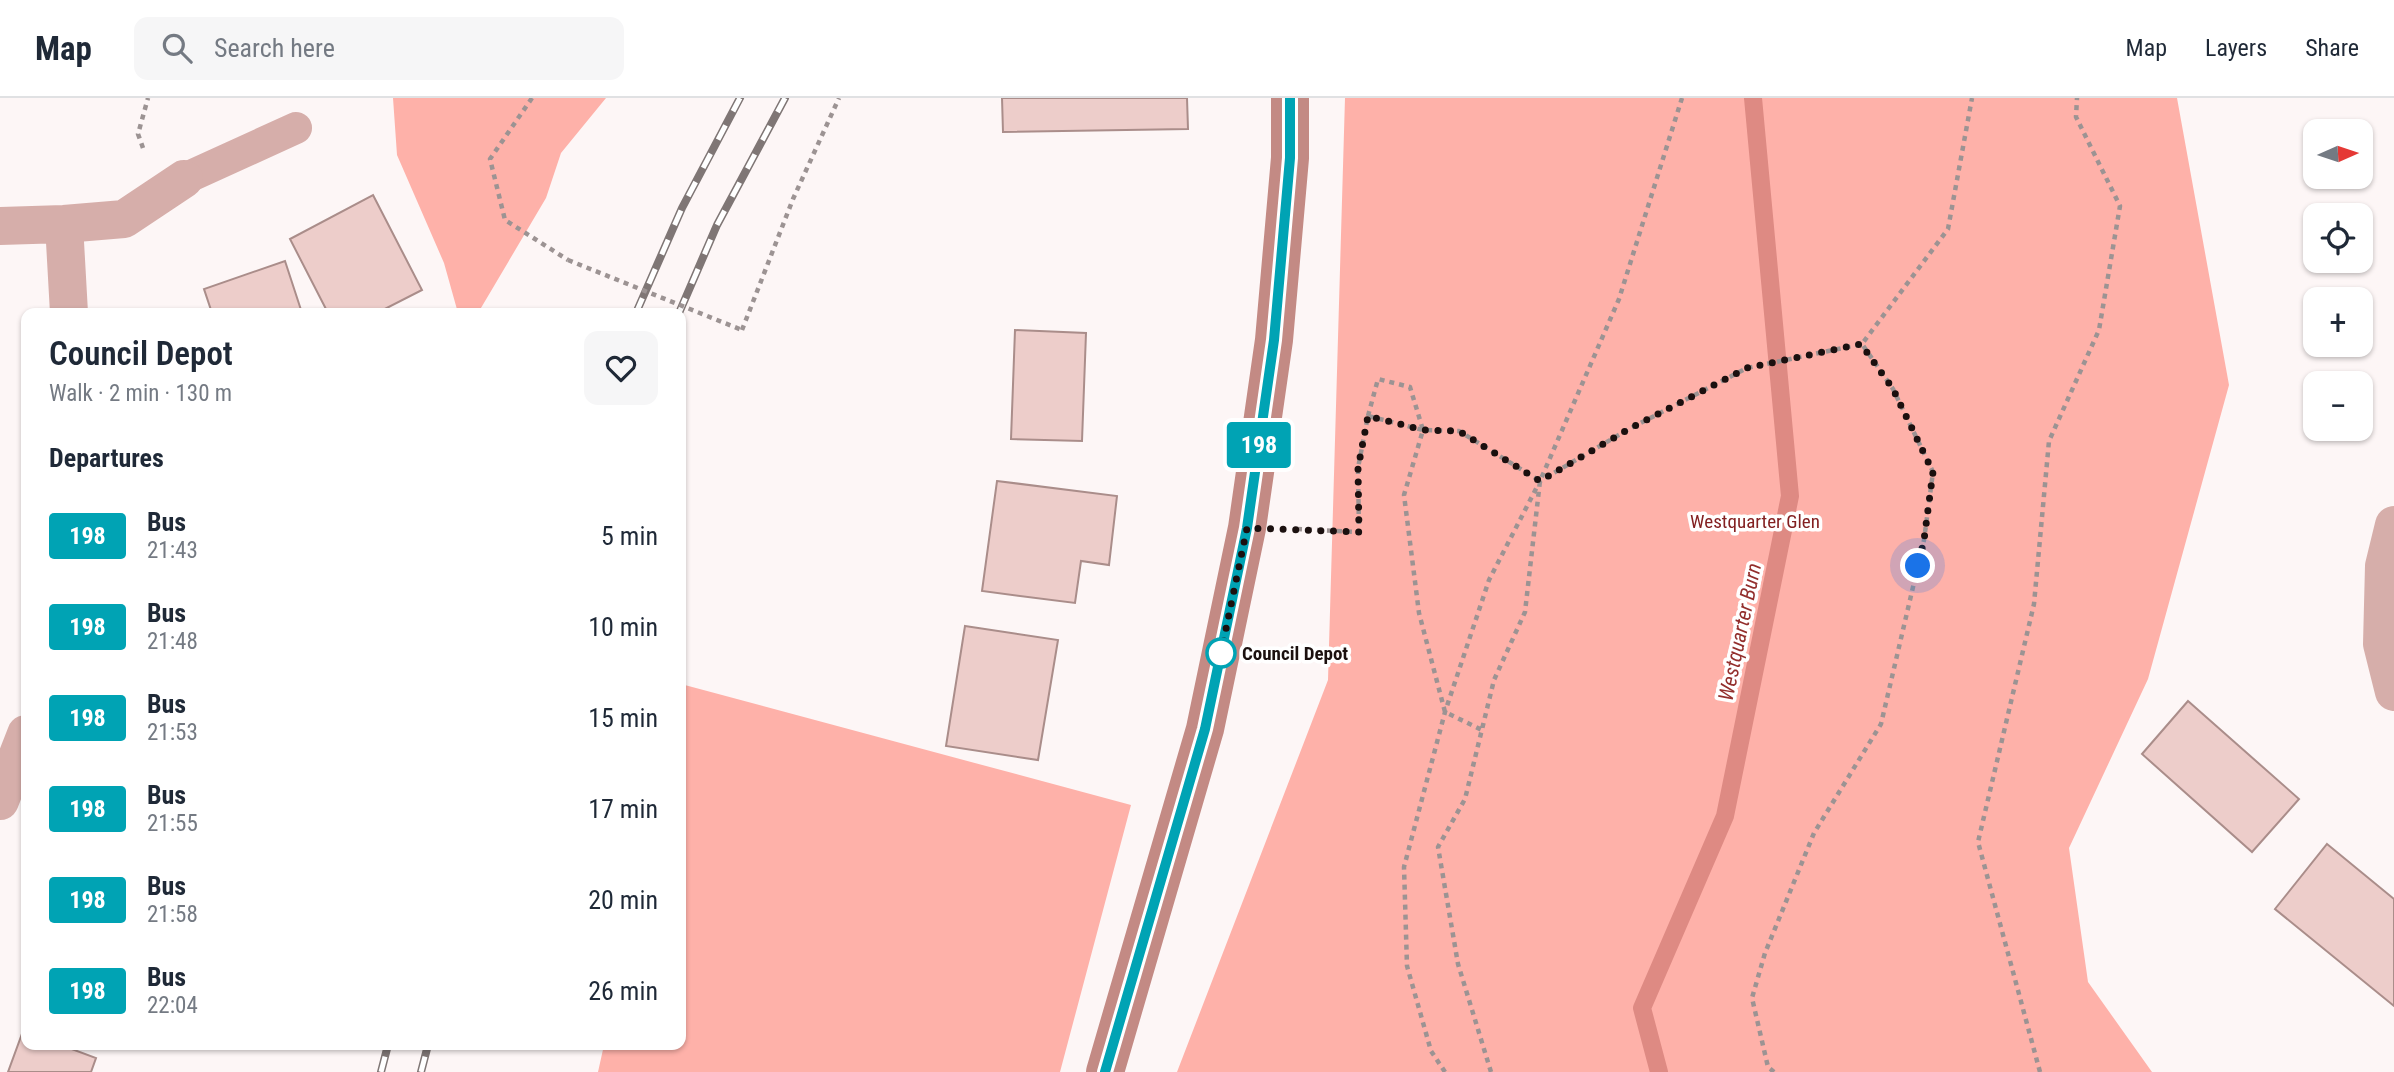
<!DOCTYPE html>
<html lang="en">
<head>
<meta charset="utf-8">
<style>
  :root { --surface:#fff; --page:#f6f6f7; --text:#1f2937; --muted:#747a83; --line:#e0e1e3 }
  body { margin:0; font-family:"Roboto Condensed",sans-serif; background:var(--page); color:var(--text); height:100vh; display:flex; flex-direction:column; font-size:26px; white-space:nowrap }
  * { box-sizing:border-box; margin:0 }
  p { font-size:23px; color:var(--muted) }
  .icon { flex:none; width:38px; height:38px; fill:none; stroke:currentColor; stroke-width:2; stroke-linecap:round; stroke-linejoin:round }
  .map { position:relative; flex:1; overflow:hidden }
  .sheet { position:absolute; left:21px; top:210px; width:665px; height:742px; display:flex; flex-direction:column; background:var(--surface); border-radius:14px; box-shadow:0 2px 5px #0004 }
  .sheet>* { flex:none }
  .badge { padding:0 14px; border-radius:5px; font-size:24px; line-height:46px }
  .needle { width:46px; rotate:87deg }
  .buttons { position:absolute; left:2303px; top:21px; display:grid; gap:14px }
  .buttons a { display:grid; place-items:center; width:70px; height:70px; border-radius:14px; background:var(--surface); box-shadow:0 2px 5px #0004; font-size:35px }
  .you { position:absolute; width:35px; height:35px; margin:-18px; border:5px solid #fff; border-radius:50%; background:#1a73e8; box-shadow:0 0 0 10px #1a73e833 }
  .map>.badge { position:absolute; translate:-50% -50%; box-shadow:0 0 0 4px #fff }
  h2 { padding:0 28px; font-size:26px; line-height:63px }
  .round { display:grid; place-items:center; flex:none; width:74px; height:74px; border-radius:14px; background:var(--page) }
  .summary { display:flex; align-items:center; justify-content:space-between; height:119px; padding:0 28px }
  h1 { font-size:33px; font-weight:600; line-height:52px }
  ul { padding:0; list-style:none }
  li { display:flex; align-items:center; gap:21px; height:91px; padding:0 28px }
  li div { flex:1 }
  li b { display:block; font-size:26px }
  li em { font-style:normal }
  li .badge { min-width:77px; font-weight:700; text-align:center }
  header { display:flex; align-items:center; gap:42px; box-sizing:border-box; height:98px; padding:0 35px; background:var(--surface); border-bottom:2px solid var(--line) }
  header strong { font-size:33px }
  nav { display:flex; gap:38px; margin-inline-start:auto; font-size:24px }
  .search { width:490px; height:63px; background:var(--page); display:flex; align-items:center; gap:18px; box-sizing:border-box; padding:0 24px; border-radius:14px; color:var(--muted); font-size:26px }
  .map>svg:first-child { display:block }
  .green { fill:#feb1a9 }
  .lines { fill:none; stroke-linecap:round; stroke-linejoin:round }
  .stream { stroke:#de8a83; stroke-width:18 }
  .building { fill:#edcdca; stroke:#aa8d8a; stroke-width:2 }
  .path { stroke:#9c9393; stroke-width:4.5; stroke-dasharray:5 5; stroke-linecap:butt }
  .lane { stroke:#d6aeaa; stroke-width:32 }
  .street { stroke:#d6aeaa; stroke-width:38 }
  .secondary { stroke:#c38a84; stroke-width:38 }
  .rail-casing { stroke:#7f7675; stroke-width:8 }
  .rail { stroke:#fff; stroke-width:5; stroke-dasharray:16; stroke-linecap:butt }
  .path-bridge { stroke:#9c9393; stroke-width:4.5; stroke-dasharray:5 5; stroke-linecap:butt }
  .line-casing { stroke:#fff; stroke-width:16 }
  .line { stroke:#00a3b4; stroke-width:10 }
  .walk { stroke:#1b100f; stroke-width:7; stroke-dasharray:0 12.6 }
  .stop-dot { fill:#fff; stroke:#00a3b4; stroke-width:3.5 }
  .labels { text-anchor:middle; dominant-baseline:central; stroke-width:7; stroke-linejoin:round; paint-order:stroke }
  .park-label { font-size:19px; fill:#832021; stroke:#fff }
  .stop-label { font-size:19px; font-weight:bold; fill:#1b100f; stroke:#fff; text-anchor:start }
  .water-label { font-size:21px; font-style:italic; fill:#932f2d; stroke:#fff }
</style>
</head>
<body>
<header>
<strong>Map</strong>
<div class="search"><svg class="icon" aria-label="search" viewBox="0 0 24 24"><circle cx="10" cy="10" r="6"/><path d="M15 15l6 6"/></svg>Search here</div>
<nav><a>Map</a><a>Layers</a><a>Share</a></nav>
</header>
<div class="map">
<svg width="2394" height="974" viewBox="0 0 2394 974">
  <rect width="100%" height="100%" fill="#fdf6f6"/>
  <path class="green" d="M 393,0 L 606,0 L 561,55 L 546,100 L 478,215 L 458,215 L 444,165 L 397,57 Z
    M 1345,0 L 2177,0 L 2229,287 L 2148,581 L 2069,750 L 2088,884 L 2152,974 L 1177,974 L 1328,582 Z
    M 681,586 L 1131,707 L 1060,974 L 598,974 L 604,947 L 681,947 Z"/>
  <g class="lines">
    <path class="stream" d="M 1659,974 L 1642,910 L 1725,718 L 1790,398 L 1753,0"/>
  </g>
  <path class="building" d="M 1002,0 L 1187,0 L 1188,31 L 1003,34 Z
    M 373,97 L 422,192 L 377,215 L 328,215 L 290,141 Z
    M 285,163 L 302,215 L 212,215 L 204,191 Z
    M 1015,232 L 1086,235 L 1082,343 L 1011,341 Z
    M 997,383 L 1117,398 L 1109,467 L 1081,463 L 1075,505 L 982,493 Z
    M 965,528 L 1058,542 L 1038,662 L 946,648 Z
    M 2188,603 L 2299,701 L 2252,754 L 2142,656 Z
    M 2327,746 L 2394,801 L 2394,908 L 2275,811 Z
    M 23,933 L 26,934 L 26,947 L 61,947 L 96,960 L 91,974 L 8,974 Z"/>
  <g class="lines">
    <path class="path" d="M 532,0 L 490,61 L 505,122 L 568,162
      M 143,50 L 138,36 L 148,0
      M 742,232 L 793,101 L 839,0
      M 1368,318 L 1378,281 L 1410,289 L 1423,332 L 1404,397 L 1419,515 L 1445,614 L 1482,632
      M 1297,431 L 1359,434 L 1358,370 L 1368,318 L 1423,332 L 1459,333 L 1540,383
      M 1445,974 L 1431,953 L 1407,868 L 1404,769 L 1445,614 L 1489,482 L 1540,383 L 1629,331 L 1747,270 L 1862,246 L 1948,131 L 1972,0
      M 1491,974 L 1458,866 L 1438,749 L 1465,701 L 1494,582 L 1525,514 L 1540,383 L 1619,201 L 1682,0
      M 1774,974 L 1768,969 L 1752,900 L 1765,855 L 1814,735 L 1881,626 L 1924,442 L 1933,374 L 1893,291 L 1862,246
      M 2040,974 L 1978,744 L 2034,506 L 2049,343 L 2099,232 L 2120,108 L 2076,19 L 2077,0"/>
    <path class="lane" d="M 184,81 L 296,30"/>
    <path class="street" d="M 64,126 L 69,215
      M 0,128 L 64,126 L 124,121 L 184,81
      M 2394,427 L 2384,468 L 2382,546 L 2394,594
      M 0,703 L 26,636"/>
    <path class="secondary" d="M 1105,974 L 1205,631 L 1247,430 L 1274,242 L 1290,60 L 1290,0"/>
    <g class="rail-casing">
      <path id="rail" d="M 636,215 L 682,110 L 740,0
        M 679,215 L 717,127 L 785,0
        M 381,974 L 388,947
        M 421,974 L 428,947"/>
    </g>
    <use href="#rail" class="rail"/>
    <path class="path-bridge" d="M 568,162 L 742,232"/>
  </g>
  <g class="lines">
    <g class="line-casing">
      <path id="line" d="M 1105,974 L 1205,631 L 1247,430 L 1274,242 L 1290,60 L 1290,0"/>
    </g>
    <use href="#line" class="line"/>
    <path class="walk" d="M 1221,555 L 1247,430 L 1359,434 L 1358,370 L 1368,318 L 1423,332 L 1459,333 L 1540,383 L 1629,331 L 1747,270 L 1861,246 L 1893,291 L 1933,374 L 1924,442 L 1918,468"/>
  </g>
  <circle class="stop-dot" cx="1221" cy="555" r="14"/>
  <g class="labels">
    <g class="park-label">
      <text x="1755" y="423">Westquarter Glen</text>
    </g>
    <g class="stop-label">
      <text x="1242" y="555">Council Depot</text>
    </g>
    <g class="water-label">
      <text transform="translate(1740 534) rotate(-78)">Westquarter Burn</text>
    </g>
  </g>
</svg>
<div class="buttons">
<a><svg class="needle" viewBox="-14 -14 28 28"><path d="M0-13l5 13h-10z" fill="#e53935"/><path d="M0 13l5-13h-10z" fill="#747a83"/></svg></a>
<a><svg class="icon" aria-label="locate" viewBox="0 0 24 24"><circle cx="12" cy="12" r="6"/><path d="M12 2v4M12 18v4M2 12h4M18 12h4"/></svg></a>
<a>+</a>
<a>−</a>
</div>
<div class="you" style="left:1918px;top:468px"></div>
<b class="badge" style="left:1259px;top:347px;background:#00a3b4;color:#fff">198</b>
<section class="sheet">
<div class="summary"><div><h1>Council Depot</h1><p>Walk · 2 min · 130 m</p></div><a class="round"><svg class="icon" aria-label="heart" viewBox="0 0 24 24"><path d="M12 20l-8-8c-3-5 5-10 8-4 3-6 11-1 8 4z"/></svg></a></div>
<h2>Departures</h2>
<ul>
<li><span class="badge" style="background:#00a3b4;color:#fff">198</span><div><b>Bus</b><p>21:43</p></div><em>5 min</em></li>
<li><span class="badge" style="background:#00a3b4;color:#fff">198</span><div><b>Bus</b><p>21:48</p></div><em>10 min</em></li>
<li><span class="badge" style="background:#00a3b4;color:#fff">198</span><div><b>Bus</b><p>21:53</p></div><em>15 min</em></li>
<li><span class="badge" style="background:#00a3b4;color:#fff">198</span><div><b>Bus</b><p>21:55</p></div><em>17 min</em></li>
<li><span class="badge" style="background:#00a3b4;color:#fff">198</span><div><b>Bus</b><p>21:58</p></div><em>20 min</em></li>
<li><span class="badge" style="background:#00a3b4;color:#fff">198</span><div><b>Bus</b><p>22:04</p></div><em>26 min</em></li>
</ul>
</section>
</div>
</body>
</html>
